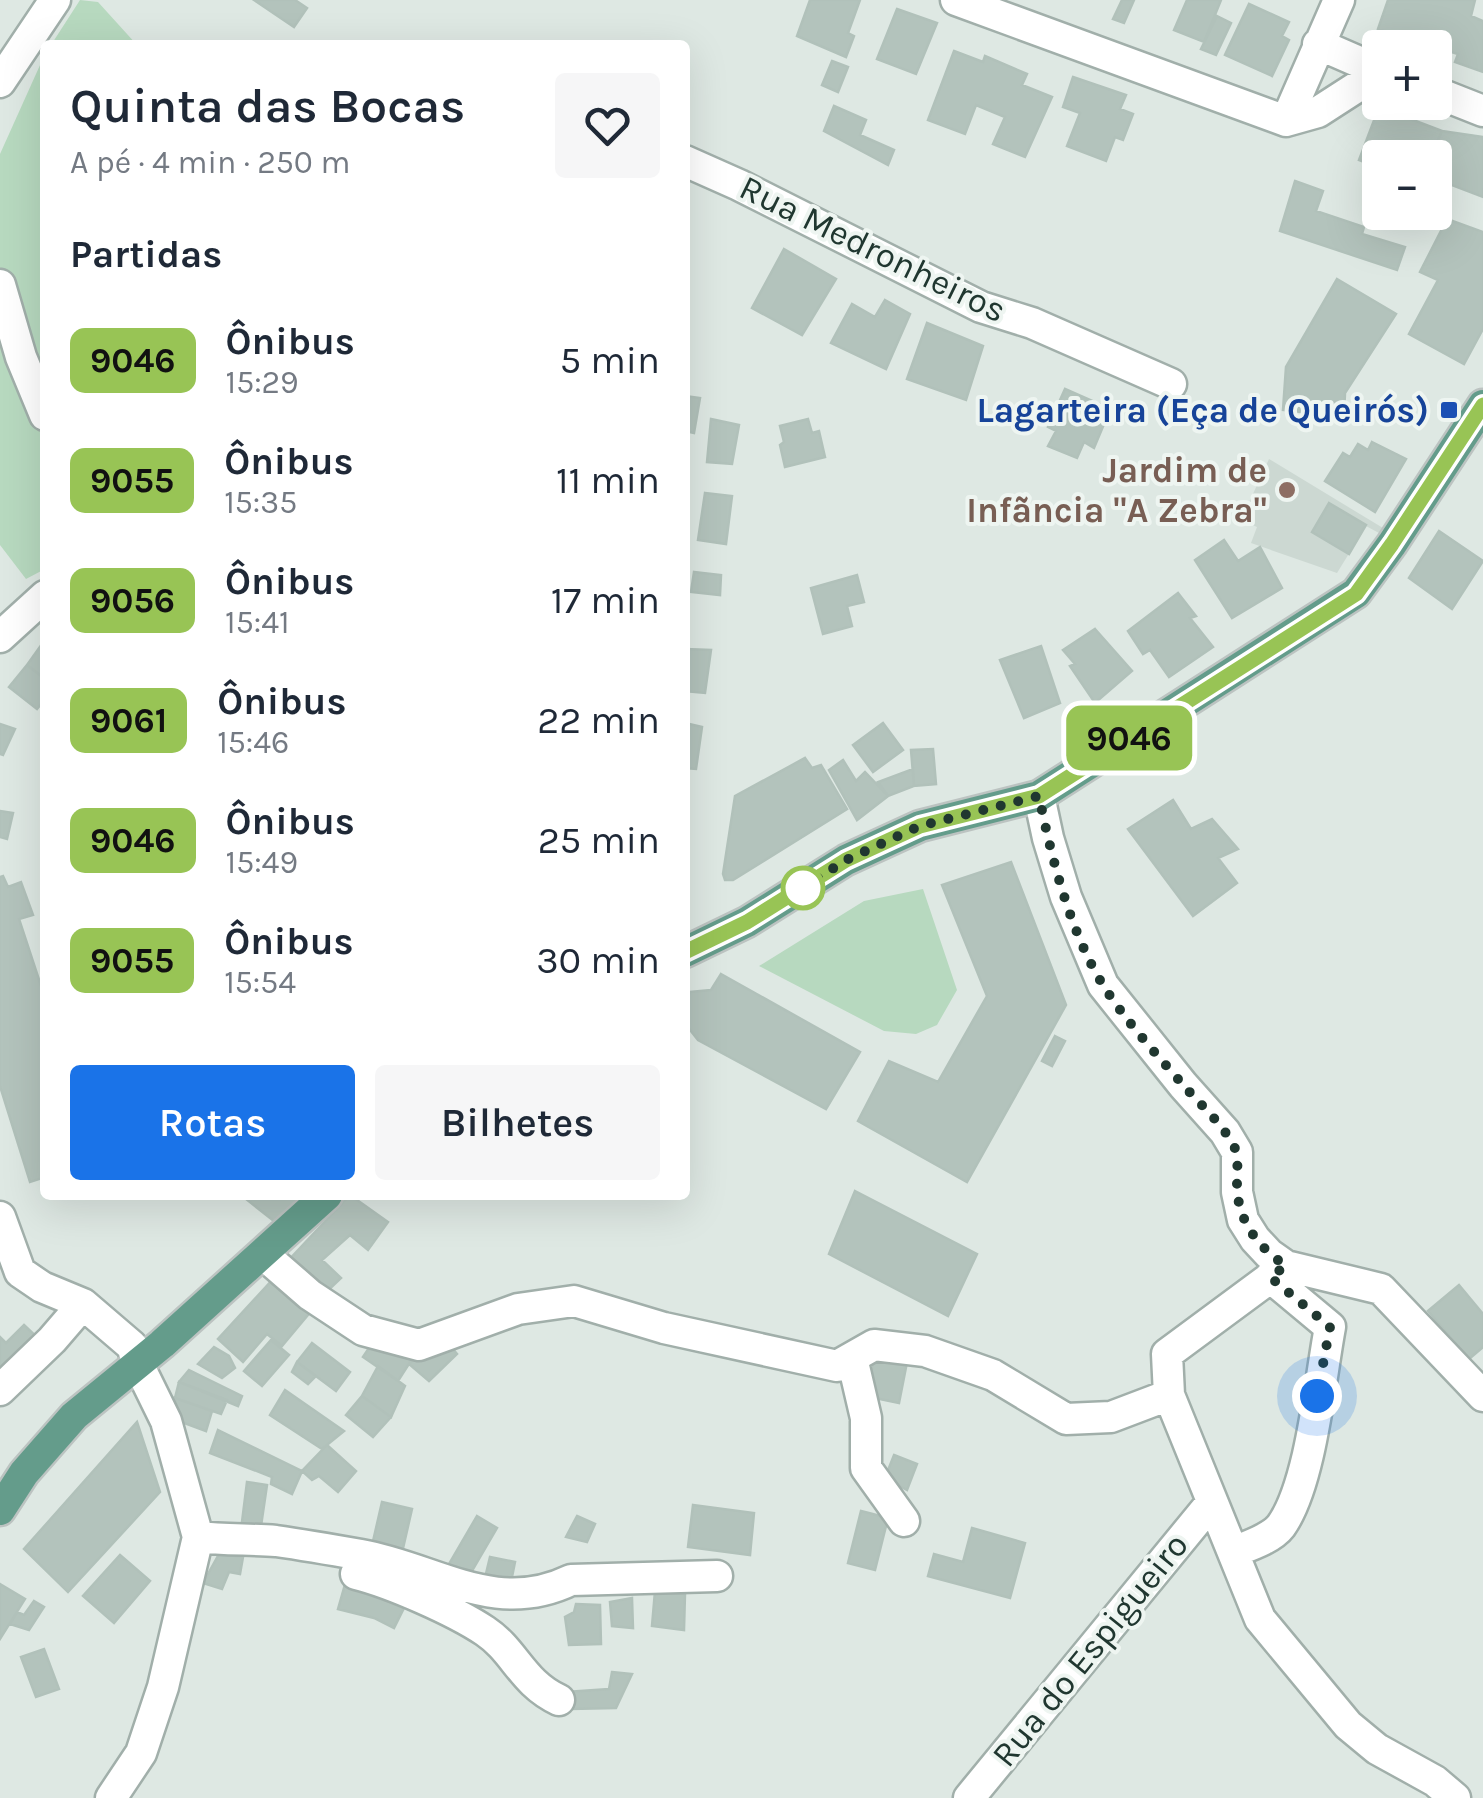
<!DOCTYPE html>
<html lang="pt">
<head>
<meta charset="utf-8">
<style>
  :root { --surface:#fff; --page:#f6f6f7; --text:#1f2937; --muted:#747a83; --accent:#1a73e8 }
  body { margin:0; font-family:Karla,sans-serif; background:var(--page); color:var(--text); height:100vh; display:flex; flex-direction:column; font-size:38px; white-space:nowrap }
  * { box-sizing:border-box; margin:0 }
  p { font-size:32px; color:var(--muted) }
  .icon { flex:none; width:55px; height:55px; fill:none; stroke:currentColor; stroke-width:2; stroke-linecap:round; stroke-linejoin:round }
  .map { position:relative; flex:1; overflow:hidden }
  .sheet { position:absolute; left:40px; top:40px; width:650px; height:1160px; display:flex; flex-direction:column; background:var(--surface); border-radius:10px; box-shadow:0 10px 40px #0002 }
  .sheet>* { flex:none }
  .badge { padding:0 20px; border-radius:15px; font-size:35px; line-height:65px }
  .tools { position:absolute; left:1362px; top:30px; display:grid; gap:20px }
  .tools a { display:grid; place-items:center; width:90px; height:90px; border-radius:10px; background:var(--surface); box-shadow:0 10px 40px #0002; font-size:50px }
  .you { position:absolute; width:50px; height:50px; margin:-25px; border:8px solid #fff; border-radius:50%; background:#1a73e8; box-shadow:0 0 0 15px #1a73e833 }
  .map>.badge { position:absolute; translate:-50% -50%; box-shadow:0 0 0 5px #fff }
  h2 { padding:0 30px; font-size:38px; line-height:90px }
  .round { display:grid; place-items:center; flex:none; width:105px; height:105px; border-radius:10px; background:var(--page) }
  .overview { display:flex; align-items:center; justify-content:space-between; height:170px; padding:0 30px }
  h1 { font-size:48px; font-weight:600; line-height:75px }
  .button { display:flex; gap:20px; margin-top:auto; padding:20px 30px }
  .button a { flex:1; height:115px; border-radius:10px; background:var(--accent); color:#fff; font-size:40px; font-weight:600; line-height:115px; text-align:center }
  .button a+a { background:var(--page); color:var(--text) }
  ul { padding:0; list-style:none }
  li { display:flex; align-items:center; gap:30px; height:120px; padding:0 30px }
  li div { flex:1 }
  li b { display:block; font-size:38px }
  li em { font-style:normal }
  li .badge { min-width:110px; font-weight:700; text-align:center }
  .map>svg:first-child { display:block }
  .built { fill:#ccd8d2 }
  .green { fill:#b7d9bf }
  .building { fill:#b3c3bc; stroke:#b1c1ba; stroke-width:2.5 }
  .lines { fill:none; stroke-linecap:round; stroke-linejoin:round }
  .minor-casing { stroke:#a1afaa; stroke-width:35 }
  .major-casing { stroke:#bcc3c1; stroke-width:35 }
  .minor { stroke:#fff; stroke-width:30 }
  .major { stroke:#649c8b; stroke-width:30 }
  .line-casing { stroke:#fff; stroke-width:22 }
  .line { stroke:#98c455; stroke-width:15 }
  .walk { stroke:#203730; stroke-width:10; stroke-dasharray:0 18 }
  .transit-dot { fill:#1a4fb4; stroke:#eef5f1; stroke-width:4 }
  .education-dot { fill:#8d6e63; stroke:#eef5f1; stroke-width:4 }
  .stop-dot { fill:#fff; stroke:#98c455; stroke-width:5 }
  .labels { text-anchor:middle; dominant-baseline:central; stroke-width:8; stroke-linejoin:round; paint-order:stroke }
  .street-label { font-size:35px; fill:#203730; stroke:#eef5f1 }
  .transit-label { font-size:35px; font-weight:bold; fill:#164399; stroke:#eef5f1; text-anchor:end }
  .education-label { font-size:35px; font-weight:bold; fill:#785e54; stroke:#eef5f1; text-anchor:end }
</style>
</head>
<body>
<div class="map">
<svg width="1483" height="1798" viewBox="0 0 1483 1798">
  <rect width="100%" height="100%" fill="#dee8e3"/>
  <path class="built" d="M 1269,459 L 1383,528 L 1379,533 L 1366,526 L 1337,573 L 1251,543 L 1257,527 L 1241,520 Z"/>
  <path class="green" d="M 80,0 L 98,2 L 137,45 L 51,45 Z
    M 45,54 L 45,569 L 26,579 L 0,545 L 0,154 Z
    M 923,889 L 957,990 L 937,1025 L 916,1034 L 884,1031 L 759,966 L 864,901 Z"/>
  <path class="building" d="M 254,0 L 295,0 L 307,8 L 294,27 Z
    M 810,0 L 860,0 L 848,33 L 854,36 L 846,57 L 797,36 Z
    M 1134,0 L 1124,23 L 1113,19 L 1122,0 Z
    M 1187,0 L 1221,0 L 1204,42 L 1174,30 Z
    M 1388,0 L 1475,0 L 1471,16 L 1483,21 L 1483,72 L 1455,62 L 1458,54 L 1378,29 Z
    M 1249,4 L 1289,22 L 1282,36 L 1289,40 L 1272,76 L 1225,55 Z
    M 897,9 L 937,23 L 916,74 L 877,59 Z
    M 1217,16 L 1231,23 L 1216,55 L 1201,49 Z
    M 954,51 L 983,62 L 985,56 L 1027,74 L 1022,85 L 1052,97 L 1025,157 L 993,144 L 1005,117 L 976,105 L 965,134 L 928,120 Z
    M 832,61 L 848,67 L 838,92 L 822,85 Z
    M 1073,77 L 1126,95 L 1120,109 L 1133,114 L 1123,140 L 1115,137 L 1106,161 L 1067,146 L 1080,113 L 1063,107 Z
    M 834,106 L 866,120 L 860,135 L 894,150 L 888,165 L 824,131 Z
    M 1379,107 L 1442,131 L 1430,158 L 1380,158 L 1380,168 L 1359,160 Z
    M 1442,131 L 1483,137 L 1483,197 L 1439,180 L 1435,188 L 1435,158 L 1430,158 Z
    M 1295,181 L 1323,191 L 1316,211 L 1364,227 L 1362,234 L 1405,247 L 1397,270 L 1280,231 Z
    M 1447,219 L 1483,232 L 1483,329 L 1464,364 L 1409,334 L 1438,280 L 1420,272 Z
    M 784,249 L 836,279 L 802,335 L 752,308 Z
    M 1337,279 L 1396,314 L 1345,393 L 1344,417 L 1283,410 L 1286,367 Z
    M 885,300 L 910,314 L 886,369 L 831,343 L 852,304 L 875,317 Z
    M 927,323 L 983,346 L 966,400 L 907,379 Z
    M 1065,389 L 1099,404 L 1093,418 L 1104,424 L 1094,448 L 1084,442 L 1077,458 L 1048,446 L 1056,431 L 1048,427 Z
    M 685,396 L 700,398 L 694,433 L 685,431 Z
    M 711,419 L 739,425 L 732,464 L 707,462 Z
    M 808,419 L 812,433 L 819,431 L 825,457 L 785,467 L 780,445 L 784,442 L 780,426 Z
    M 1372,442 L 1406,459 L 1375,512 L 1325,481 L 1343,453 L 1350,457 L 1358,444 L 1368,450 Z
    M 705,493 L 732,496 L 726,544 L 698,540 Z
    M 1329,503 L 1366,525 L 1349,554 L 1312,532 Z
    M 1439,531 L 1483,561 L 1452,609 L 1409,578 Z
    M 1224,540 L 1238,561 L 1260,547 L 1282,588 L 1232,618 L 1195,560 Z
    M 694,572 L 721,575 L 720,595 L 691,592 Z
    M 857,575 L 864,602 L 847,606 L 852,626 L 823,634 L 811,588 Z
    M 1178,593 L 1196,616 L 1190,618 L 1213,647 L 1169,677 L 1150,650 L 1143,654 L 1128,631 Z
    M 1095,629 L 1132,671 L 1095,703 L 1070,666 L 1075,664 L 1063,650 Z
    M 42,644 L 45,646 L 45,679 L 27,665 Z
    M 1041,646 L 1060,703 L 1024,718 L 1000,660 Z
    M 685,649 L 711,650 L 705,693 L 685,691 Z
    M 27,665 L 45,679 L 45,699 L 37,709 L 9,687 Z
    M 685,723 L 702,727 L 696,769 L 685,768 Z
    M 883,723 L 903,750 L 873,772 L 853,745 Z
    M 0,724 L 15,729 L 3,755 L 0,754 Z
    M 933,749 L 936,784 L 914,786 L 911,750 Z
    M 805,758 L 812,768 L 821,765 L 847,809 L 733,880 L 725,880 L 723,874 L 735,796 Z
    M 843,760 L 856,781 L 865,772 L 888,796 L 857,820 L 829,770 Z
    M 913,769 L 914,786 L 888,796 L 878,782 Z
    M 1173,800 L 1191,829 L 1212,819 L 1238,849 L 1218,858 L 1237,883 L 1193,916 L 1128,829 Z
    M 0,811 L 13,813 L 7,839 L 0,837 Z
    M 1011,862 L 1066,1005 L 967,1182 L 858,1121 L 889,1061 L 938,1082 L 987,996 L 942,885 Z
    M 3,876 L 8,887 L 21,882 L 33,915 L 19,919 L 45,998 L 45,1177 L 30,1182 L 0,1086 L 0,877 Z
    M 721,974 L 860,1052 L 826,1109 L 698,1040 L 687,1026 L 685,1000 L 690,992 L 711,990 Z
    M 1055,1036 L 1065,1041 L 1052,1066 L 1042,1061 Z
    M 855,1191 L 977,1254 L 948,1316 L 829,1254 Z
    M 250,1195 L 291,1195 L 299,1201 L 279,1225 L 246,1199 Z
    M 350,1195 L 388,1222 L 368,1250 L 350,1235 L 322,1260 L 341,1278 L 321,1297 L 286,1263 Z
    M 275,1277 L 313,1309 L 282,1346 L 267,1334 L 243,1362 L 218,1339 Z
    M 1459,1285 L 1483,1314 L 1483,1347 L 1469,1359 L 1428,1311 Z
    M 24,1325 L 43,1343 L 8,1376 L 0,1368 L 0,1337 L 6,1343 Z
    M 375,1339 L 394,1347 L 412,1359 L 398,1381 L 363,1357 Z
    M 271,1340 L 289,1355 L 262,1386 L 244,1371 Z
    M 312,1343 L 350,1372 L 336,1391 L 297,1362 Z
    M 874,1345 L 909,1352 L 899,1403 L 870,1397 Z
    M 214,1347 L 229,1356 L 235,1368 L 222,1378 L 198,1364 Z
    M 452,1348 L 457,1354 L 429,1381 L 409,1364 L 423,1350 L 434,1357 Z
    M 297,1362 L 316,1376 L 308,1384 L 292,1372 Z
    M 378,1366 L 405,1386 L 391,1417 L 362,1396 Z
    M 189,1370 L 242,1396 L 238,1406 L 179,1382 Z
    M 179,1382 L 227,1400 L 221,1414 L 175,1398 Z
    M 285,1390 L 344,1431 L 322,1449 L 270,1415 Z
    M 362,1396 L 391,1417 L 373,1437 L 346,1415 Z
    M 175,1398 L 212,1411 L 206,1431 L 179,1421 Z
    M 137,1422 L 160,1492 L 68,1592 L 24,1549 Z
    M 218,1430 L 302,1471 L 292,1494 L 271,1484 L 272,1477 L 210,1453 Z
    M 327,1445 L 356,1471 L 338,1492 L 319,1476 L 312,1480 L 302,1471 Z
    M 894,1455 L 917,1464 L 907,1490 L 885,1478 Z
    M 247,1482 L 267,1485 L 260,1533 L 241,1530 Z
    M 382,1502 L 412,1509 L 401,1557 L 371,1550 Z
    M 693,1505 L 754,1513 L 750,1555 L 688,1547 Z
    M 861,1511 L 888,1518 L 875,1570 L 848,1563 Z
    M 477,1516 L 497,1528 L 469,1576 L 449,1564 Z
    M 577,1516 L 595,1524 L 587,1542 L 566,1537 Z
    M 972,1528 L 1025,1543 L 1010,1598 L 928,1576 L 934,1554 L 963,1562 Z
    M 219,1554 L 243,1557 L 240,1574 L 229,1572 L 222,1589 L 203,1583 Z
    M 120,1555 L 150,1581 L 114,1623 L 83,1596 Z
    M 490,1557 L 515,1562 L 510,1587 L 484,1582 Z
    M 348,1574 L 409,1598 L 394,1628 L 374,1618 L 338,1609 Z
    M 0,1584 L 25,1599 L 0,1639 Z
    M 655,1591 L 685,1594 L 684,1630 L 652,1626 Z
    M 632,1598 L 633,1628 L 612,1626 L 610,1602 Z
    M 34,1601 L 44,1607 L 29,1630 L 10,1624 L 17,1612 L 24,1615 Z
    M 576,1604 L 600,1605 L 601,1644 L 569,1645 L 565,1617 L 574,1612 Z
    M 44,1649 L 59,1689 L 36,1697 L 21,1657 Z
    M 612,1672 L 632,1674 L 616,1708 L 571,1709 L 567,1692 L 609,1689 Z"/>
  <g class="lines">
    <g class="minor-casing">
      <path id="minor" d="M 956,0 L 1286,121 L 1318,112 L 1380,72
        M 1318,44 L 1380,71
        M 0,82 L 55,0
        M 1435,92 L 1483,111
        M 1286,121 L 1339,0
        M 685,161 L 739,185 L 981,307 L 1032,323 L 1171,384
        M 0,285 L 21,357 L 45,415
        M 0,637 L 45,596
        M 1039,796 L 1048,838 L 1066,897 L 1103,985 L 1183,1085 L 1225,1132 L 1237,1152 L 1237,1192 L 1243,1220 L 1255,1239 L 1269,1254 L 1286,1266 L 1381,1289 L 1483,1396
        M 0,1217 L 20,1272 L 42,1287 L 83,1304 L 132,1346 L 138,1364 L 166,1421 L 198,1537 L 163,1687 L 141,1753 L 111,1798
        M 264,1255 L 310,1295 L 363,1330 L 419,1345 L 518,1309 L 574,1301 L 664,1328 L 837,1366 L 874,1345 L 925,1351 L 993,1375 L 1066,1419 L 1111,1417 L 1169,1395
        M 1286,1266 L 1167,1354 L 1169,1395 L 1260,1619 L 1348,1725 L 1377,1749 L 1435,1781 L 1455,1798
        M 852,1358 L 866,1418 L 866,1468 L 904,1521
        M 0,1390 L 52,1340 L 83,1304
        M 198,1537 C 224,1540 251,1539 276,1541 C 304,1545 333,1550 361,1555 C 435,1568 495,1617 571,1580 L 717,1576
        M 1233,1552 C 1248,1546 1271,1539 1281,1526 C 1311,1484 1320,1380 1330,1327 L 1270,1277
        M 356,1574 C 392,1583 455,1611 485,1631 C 515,1651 522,1683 559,1700
        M 969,1798 L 1212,1502"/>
    </g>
    <g class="major-casing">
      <path id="major" d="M 685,952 L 747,922 L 846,860 L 920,826 L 1039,796 L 1356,593 L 1392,544 L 1483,405
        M 0,1510 L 24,1473 L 74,1416 L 162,1344 L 327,1195"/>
    </g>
    <use href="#minor" class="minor"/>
    <use href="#major" class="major"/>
  </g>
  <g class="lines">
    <g class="line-casing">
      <path id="line" d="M 685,952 L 747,922 L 846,860 L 920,826 L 1039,796 L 1356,594 L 1392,544 L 1483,405"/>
    </g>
    <use href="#line" class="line"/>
    <path class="walk" d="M 803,888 L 846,860 L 920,826 L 1039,796 C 1051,856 1070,932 1103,985 C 1124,1019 1158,1056 1185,1087 C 1202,1106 1222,1124 1234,1146 C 1239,1157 1237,1172 1237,1184 C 1237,1220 1257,1246 1286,1266 L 1270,1277 L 1330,1327 L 1317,1396"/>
  </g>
  <rect class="transit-dot" x="1439" y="400" width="20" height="20" rx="5"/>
  <circle class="education-dot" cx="1287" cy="490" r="10"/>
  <circle class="stop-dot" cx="803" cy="888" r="20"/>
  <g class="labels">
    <g class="street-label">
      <text transform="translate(873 249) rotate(26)">Rua Medronheiros</text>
      <text transform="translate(1090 1650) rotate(-51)">Rua do Espigueiro</text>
    </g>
    <g class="transit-label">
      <text x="1429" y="410">Lagarteira (Eça de Queirós)</text>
    </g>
    <g class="education-label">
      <text x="1267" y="470">Jardim de<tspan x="1267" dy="40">Infãncia "A Zebra"</tspan></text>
    </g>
  </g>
</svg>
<div class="tools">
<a>+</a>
<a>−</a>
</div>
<div class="you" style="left:1317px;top:1396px"></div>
<b class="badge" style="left:1129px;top:738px;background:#98c455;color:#111">9046</b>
<section class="sheet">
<div class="overview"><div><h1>Quinta das Bocas</h1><p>A pé · 4 min · 250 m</p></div><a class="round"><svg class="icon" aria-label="heart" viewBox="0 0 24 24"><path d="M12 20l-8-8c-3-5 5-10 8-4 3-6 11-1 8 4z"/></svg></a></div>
<h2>Partidas</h2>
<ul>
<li><span class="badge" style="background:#98c455;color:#111">9046</span><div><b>Ônibus</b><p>15:29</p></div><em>5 min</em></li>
<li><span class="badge" style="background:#98c455;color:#111">9055</span><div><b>Ônibus</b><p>15:35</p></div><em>11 min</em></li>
<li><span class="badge" style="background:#98c455;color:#111">9056</span><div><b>Ônibus</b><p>15:41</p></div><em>17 min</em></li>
<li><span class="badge" style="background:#98c455;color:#111">9061</span><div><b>Ônibus</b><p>15:46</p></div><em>22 min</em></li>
<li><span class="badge" style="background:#98c455;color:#111">9046</span><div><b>Ônibus</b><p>15:49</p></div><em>25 min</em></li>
<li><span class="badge" style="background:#98c455;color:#111">9055</span><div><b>Ônibus</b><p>15:54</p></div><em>30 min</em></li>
</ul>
<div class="button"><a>Rotas</a><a>Bilhetes</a></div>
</section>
</div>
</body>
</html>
